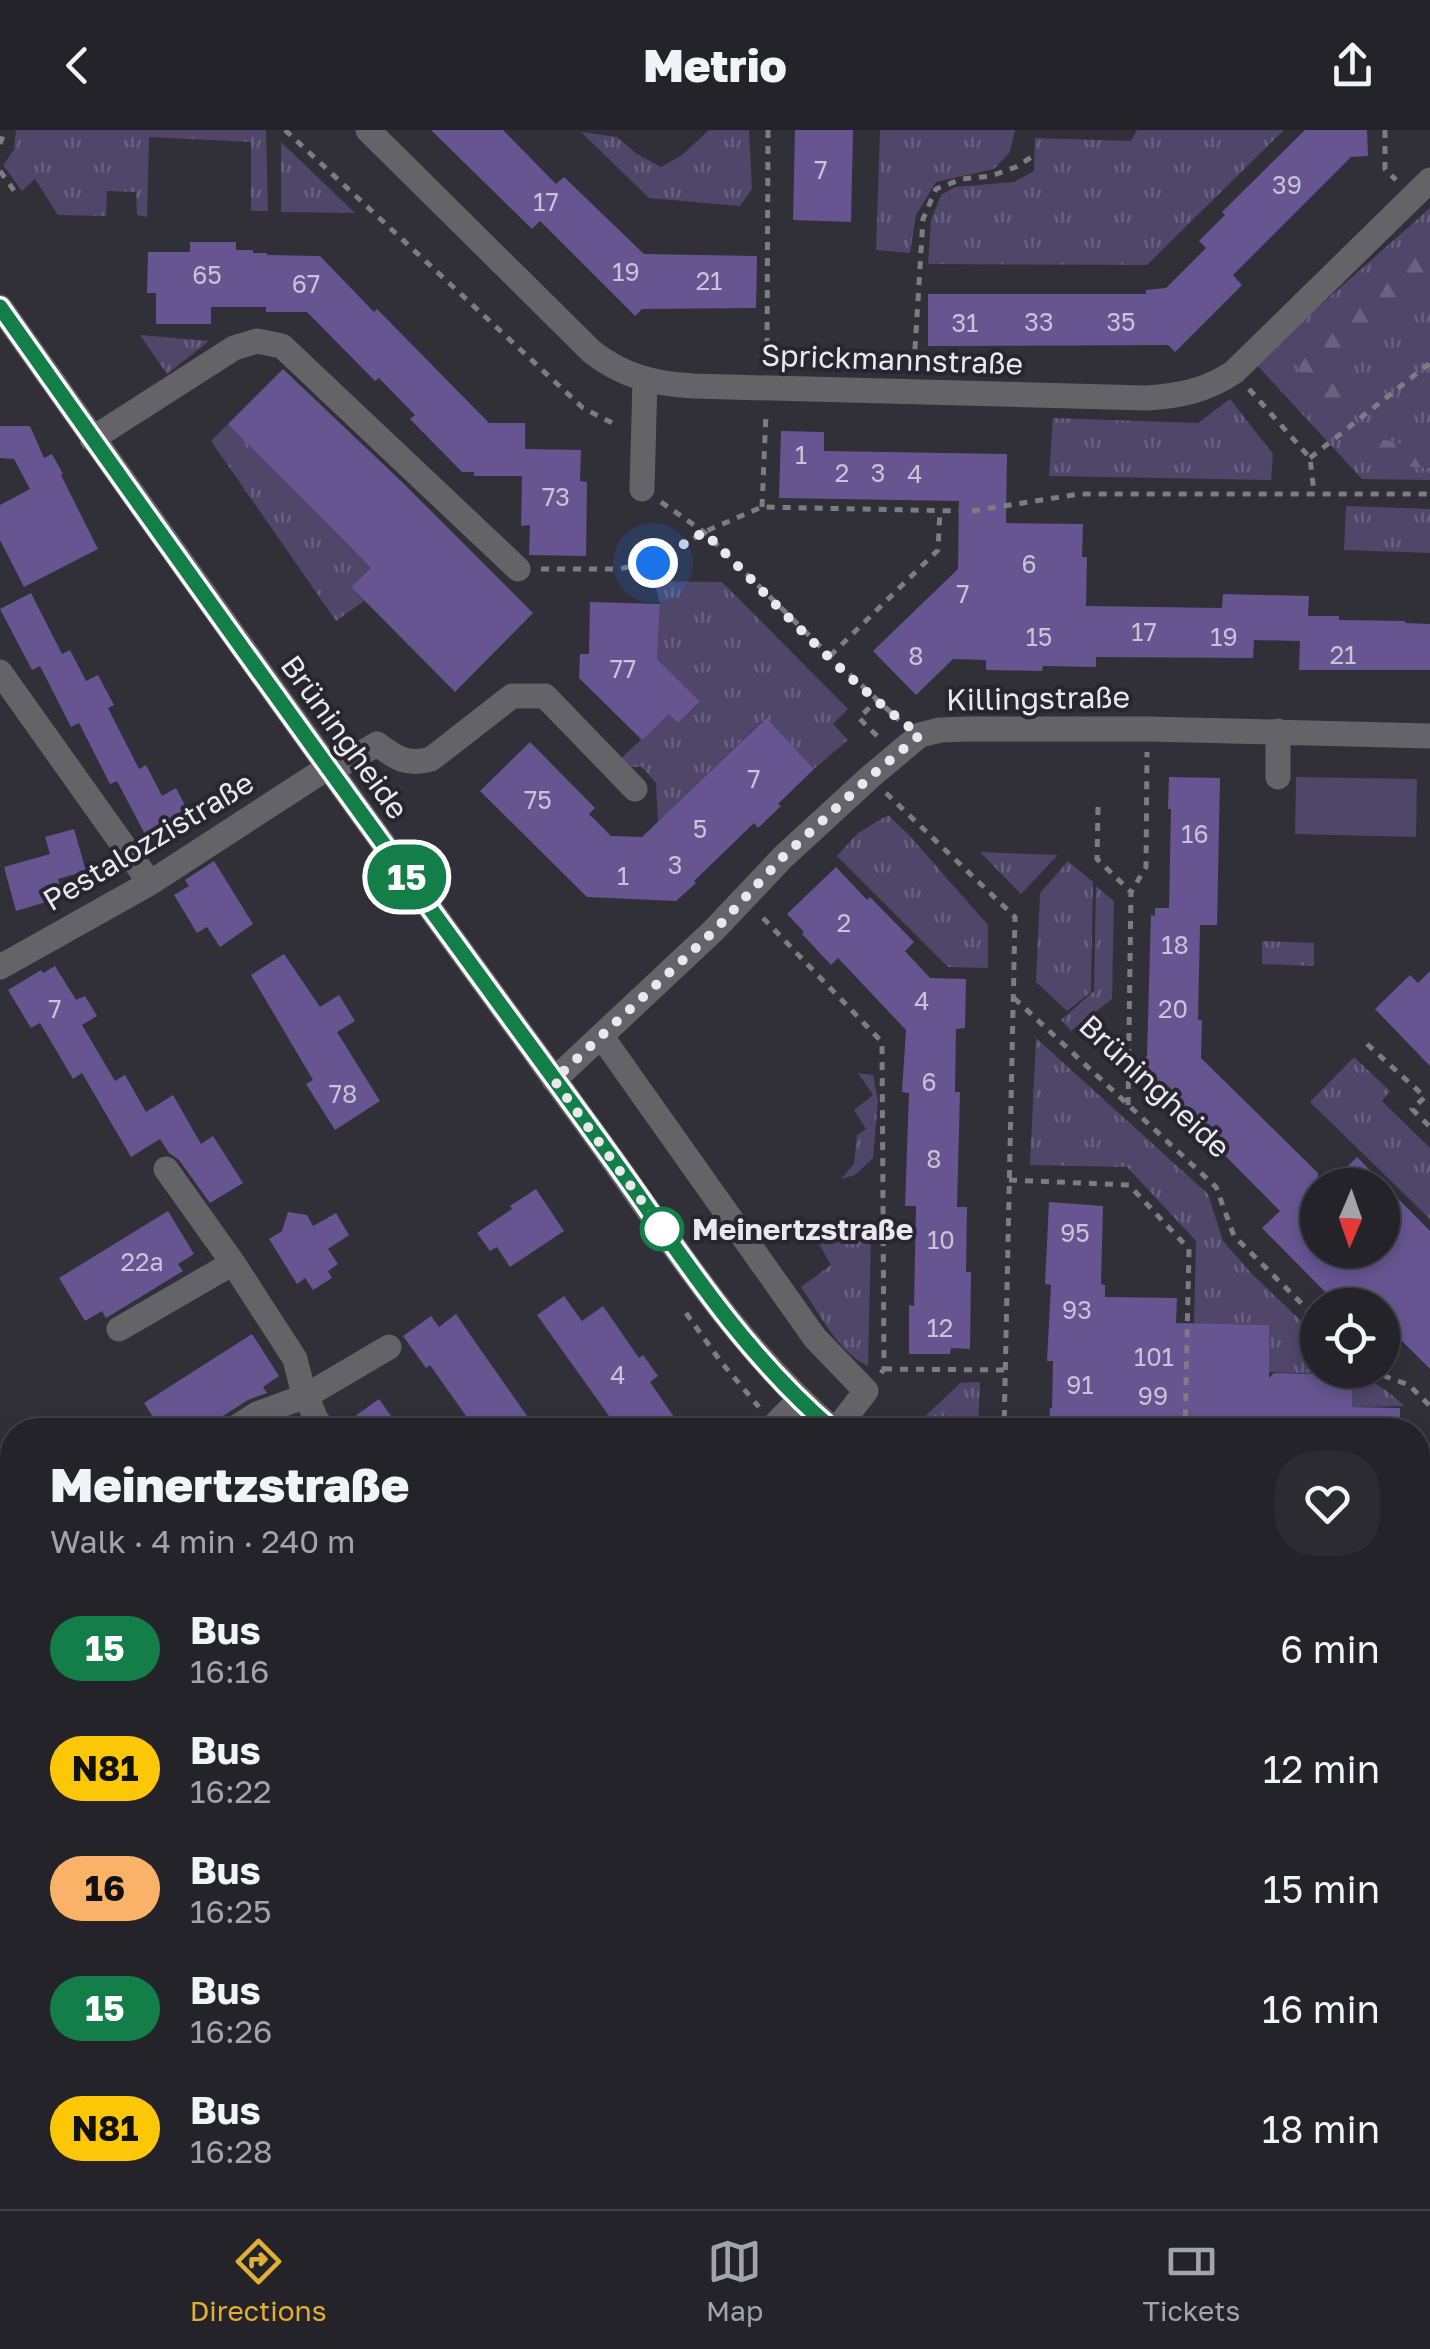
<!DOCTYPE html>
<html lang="en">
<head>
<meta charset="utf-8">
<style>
  :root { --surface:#25232a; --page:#2d2b32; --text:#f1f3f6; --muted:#a3a4a8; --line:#424047; --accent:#e0b034 }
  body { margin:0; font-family:"Golos Text",sans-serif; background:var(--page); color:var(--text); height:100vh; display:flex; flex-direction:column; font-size:38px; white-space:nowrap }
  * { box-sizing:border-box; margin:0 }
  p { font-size:32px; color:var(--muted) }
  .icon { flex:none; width:55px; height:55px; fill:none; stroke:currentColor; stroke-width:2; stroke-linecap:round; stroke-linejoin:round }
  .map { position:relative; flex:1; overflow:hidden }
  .drawer { position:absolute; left:0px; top:1288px; width:1430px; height:792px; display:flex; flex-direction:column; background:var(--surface); border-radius:40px 40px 0 0; box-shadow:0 5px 15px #0003,0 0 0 2px var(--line) }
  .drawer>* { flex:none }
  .badge { padding:0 20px; border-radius:32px; font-size:35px; line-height:65px }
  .needle { width:65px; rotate:182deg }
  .tools { position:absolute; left:1300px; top:1038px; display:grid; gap:20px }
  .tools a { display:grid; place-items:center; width:100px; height:100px; border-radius:50%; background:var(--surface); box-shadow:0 5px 15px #0003,0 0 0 2px var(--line); font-size:50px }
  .you { position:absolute; width:50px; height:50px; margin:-25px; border:8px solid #fff; border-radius:50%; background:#1a73e8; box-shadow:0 0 0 15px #1a73e833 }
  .map>.badge { position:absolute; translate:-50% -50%; box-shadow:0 0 0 5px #fff }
  .round { display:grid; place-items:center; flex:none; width:105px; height:105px; border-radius:40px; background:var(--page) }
  .overview { display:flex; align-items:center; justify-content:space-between; height:170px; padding:0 50px }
  h1 { font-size:48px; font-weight:800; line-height:75px }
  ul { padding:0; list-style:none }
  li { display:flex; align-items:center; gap:30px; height:120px; padding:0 50px }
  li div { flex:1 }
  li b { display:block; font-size:38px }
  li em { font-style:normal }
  li .badge { min-width:110px; font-weight:700; text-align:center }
  header { display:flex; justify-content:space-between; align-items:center; height:130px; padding:0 50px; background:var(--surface); font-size:45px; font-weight:800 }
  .menu { display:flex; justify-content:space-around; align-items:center; height:140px; border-top:2px solid var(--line); background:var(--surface); font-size:28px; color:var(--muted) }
  .menu a { display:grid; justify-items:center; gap:5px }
  .menu .active { color:var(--accent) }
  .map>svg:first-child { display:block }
  .grass { fill:url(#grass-tufts) }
  .forest { fill:url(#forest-firs) }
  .pitch { fill:#4f466a }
  .building { fill:#665591 }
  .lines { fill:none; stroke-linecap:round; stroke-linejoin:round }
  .path { stroke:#7d7b83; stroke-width:5; stroke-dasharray:8 8; stroke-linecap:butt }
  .minor { stroke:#646368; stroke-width:25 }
  .line-casing { stroke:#fff; stroke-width:22 }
  .line { stroke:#137e48; stroke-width:15 }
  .walk { stroke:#e9e8ee; stroke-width:10; stroke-dasharray:0 18 }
  .stop-dot { fill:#fff; stroke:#137e48; stroke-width:5 }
  .labels { text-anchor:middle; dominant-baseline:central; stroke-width:8; stroke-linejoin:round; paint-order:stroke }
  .number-label { font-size:25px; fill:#c8c3d7 }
  .street-label { font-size:30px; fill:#e9e8ee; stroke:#27252e }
  .stop-label { font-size:30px; font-weight:bold; fill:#e9e8ee; stroke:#27252e; text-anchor:start }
</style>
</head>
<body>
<header><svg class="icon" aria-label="back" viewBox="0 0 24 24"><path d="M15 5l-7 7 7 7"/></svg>Metrio<svg class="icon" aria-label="share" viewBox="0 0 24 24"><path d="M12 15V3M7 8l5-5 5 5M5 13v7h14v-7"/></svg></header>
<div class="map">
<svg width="1430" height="2079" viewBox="0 0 1430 2079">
  <defs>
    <pattern id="grass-tufts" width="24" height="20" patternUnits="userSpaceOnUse" patternTransform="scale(2.5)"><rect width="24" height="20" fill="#4f466a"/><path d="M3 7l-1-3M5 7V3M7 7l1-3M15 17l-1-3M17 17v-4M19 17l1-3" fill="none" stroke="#686180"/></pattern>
    <pattern id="forest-firs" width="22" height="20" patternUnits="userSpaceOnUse" patternTransform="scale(2.5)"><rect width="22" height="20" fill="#4f466a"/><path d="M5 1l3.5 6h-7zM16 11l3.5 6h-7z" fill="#686180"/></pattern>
  </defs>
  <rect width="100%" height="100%" fill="#312f38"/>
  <path class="grass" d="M 16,0 L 266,0 L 268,81 L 251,81 L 251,12 L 149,7 L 147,87 L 137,85 L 136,62 L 107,61 L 106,86 L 58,85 L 35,49 L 22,61 L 3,35 L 14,20 Z
    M 709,0 L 749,0 L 752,59 L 740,76 L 649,68 L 581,2 L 617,7 L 637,24 L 661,37 L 682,25 Z
    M 880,0 L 1015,0 L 1010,22 L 994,39 L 936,52 L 916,85 L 910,123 L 876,120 Z
    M 1137,0 L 1284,0 L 1147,135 L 928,134 L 931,90 L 941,65 L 955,57 L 1014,52 L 1034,41 L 1035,8 L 1131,11 Z
    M 281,12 L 355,83 L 281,82 Z
    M 1430,78 L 1430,350 L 1362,349 L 1255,233 Z
    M 140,205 L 209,211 L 167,244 Z
    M 1230,269 L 1273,324 L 1271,350 L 1049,346 L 1053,288 L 1198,293 Z
    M 228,294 L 371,438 L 351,457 L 364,471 L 336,491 L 211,311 Z
    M 1346,376 L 1430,379 L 1430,423 L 1344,420 Z
    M 654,451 L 722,452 L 848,579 L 833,594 L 848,610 L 814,639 L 765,588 L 658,692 L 656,653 L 642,637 L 627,637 L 620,629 L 669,584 L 678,593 L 700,573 L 657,529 L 660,474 Z
    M 888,685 L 908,704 L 988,795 L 988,838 L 948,837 L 837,726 L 858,703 Z
    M 980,722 L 1058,725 L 1021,764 Z
    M 1068,731 L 1093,752 L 1091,862 L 1067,881 L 1036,852 L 1040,763 Z
    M 1096,756 L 1114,771 L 1112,869 L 1071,901 L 1061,890 L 1094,861 Z
    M 1262,811 L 1314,813 L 1314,836 L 1262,834 Z
    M 1036,908 L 1208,1064 L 1223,1111 L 1252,1144 L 1317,1206 L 1318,1240 L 1354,1240 L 1387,1261 L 1405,1276 L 1352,1277 L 1351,1245 L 1269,1242 L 1269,1195 L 1194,1194 L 1196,1111 L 1127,1037 L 1030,1035 Z
    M 1354,927 L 1390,961 L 1382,971 L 1430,1018 L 1430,1089 L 1310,972 Z
    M 858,943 L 873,945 L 878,971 L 873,1028 L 855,1045 L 841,1049 L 854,1034 L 857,1005 L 866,999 L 854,980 L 873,965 Z
    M 843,1096 L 871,1101 L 868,1236 C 838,1222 820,1184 801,1157 L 831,1135 L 818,1112 L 826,1103 Z
    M 980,1252 L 978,1300 L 911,1300 L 960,1253 Z
    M 1418,1607 L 1430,1608 L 1430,1732 L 1418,1735 Z
    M 1430,1920 L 1430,2079 L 1375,2079 L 1366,2068 L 1418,2068 L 1418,1925 Z
    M 758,2068 L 1305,2068 L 1312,2079 L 732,2079 L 729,2072 Z"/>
  <path class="forest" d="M 1430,115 L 1430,150 L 1343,212 L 1340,226 L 1356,246 L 1363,263 L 1356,278 L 1332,277 L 1308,260 L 1297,236 L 1303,212 L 1398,136 Z
    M 1355,299 L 1378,309 L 1430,318 L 1430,338 L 1366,334 L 1345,315 Z
    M 383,2068 L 758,2068 L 730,2072 L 732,2079 L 310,2079 Z"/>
  <path class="pitch" d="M 1296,647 L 1417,649 L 1416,707 L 1295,704 Z"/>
  <path class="building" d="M 431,0 L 503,0 L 556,54 L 564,47 L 644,124 L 757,126 L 756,178 L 642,179 L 635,186 L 540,91 L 532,99 Z
    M 795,0 L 853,0 L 851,92 L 793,90 Z
    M 1305,0 L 1367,0 L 1368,26 L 1351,27 L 1233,145 L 1242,155 L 1175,222 L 1168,215 L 928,216 L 928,164 L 1146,164 L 1146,160 L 1166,158 L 1206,118 L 1199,111 L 1225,85 L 1222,82 Z
    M 190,112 L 236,112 L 236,120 L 253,120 L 253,123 L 267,123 L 267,125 L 320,126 L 374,182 L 377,179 L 489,293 L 525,293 L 525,319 L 581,320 L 580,351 L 587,352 L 586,426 L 529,425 L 530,395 L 521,396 L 522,346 L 474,346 L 474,342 L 462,342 L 410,289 L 415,285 L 379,248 L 375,251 L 307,182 L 266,182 L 266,177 L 211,177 L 211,194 L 156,194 L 156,163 L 147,163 L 148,122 L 190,122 Z
    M 283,239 L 402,352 L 533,483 L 455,562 L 351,457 L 371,438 L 228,294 Z
    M 0,296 L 30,296 L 44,328 L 52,324 L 63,344 L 61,345 L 98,419 L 24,457 L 0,410 L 0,375 L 30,359 L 14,329 L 0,328 Z
    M 781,301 L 824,302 L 824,321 L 1007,324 L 1006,393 L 1083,394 L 1082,427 L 1087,427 L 1086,476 L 1222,478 L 1223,464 L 1309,466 L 1308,486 L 1339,486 L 1339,490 L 1405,491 L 1405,493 L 1430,494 L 1430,540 L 1299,540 L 1300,511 L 1254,510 L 1253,528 L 1096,527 L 1096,537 L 1043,536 L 1042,541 L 986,540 L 986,530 L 953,529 L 916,565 L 873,521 L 958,439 L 959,371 L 779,368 Z
    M 31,463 L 62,524 L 70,520 L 86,551 L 98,545 L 114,575 L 108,578 L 139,639 L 146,635 L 162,666 L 176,658 L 187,679 L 173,687 L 178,697 L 149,712 L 117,651 L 110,654 L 79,593 L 71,597 L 40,536 L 32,540 L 0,479 Z
    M 590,472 L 660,474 L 657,529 L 700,572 L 678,593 L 669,584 L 642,610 L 579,548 L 580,524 L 589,524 Z
    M 766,588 L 814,639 L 778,674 L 781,676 L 758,698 L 754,693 L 694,751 L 696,753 L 676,771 L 587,767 L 480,661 L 530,612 L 595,678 L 589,684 L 611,706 L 642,707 Z
    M 1169,647 L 1220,648 L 1217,795 L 1200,795 L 1198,890 L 1202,890 L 1201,928 L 1318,1043 L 1318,1120 L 1382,1120 L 1382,1055 L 1329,1055 L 1357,1027 L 1430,1101 L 1430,1239 L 1382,1191 L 1382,1175 L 1338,1175 L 1262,1098 L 1280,1081 L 1171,971 L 1173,969 L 1138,935 L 1147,926 L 1151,785 L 1155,786 L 1155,778 L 1169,778 L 1171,679 L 1168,679 Z
    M 74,699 L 86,741 L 58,749 L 63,767 L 16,781 L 4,737 L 50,724 L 45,707 Z
    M 214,731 L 253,794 L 220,817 L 207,797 L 197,803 L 174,765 L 189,756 L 185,750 Z
    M 836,737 L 867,770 L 870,767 L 914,812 L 905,821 L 930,848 L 966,849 L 965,898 L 956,899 L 955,962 L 960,962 L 957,1077 L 967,1077 L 966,1142 L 971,1142 L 970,1219 L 951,1218 L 950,1224 L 909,1224 L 909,1175 L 914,1176 L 916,1076 L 905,1076 L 909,963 L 902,962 L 906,900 L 838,828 L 831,835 L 802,804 L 804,802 L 787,784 Z
    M 284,824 L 320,877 L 339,865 L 355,891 L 337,902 L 380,971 L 335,1000 L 306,954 L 313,950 L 251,845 Z
    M 55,836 L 76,870 L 85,866 L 97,886 L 82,895 L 115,951 L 125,945 L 146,982 L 173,965 L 201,1014 L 213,1006 L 243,1053 L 210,1073 L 179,1030 L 169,1023 L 160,1009 L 131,1027 L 82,943 L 73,949 L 40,893 L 31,898 L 8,860 L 41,840 L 43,843 Z
    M 1430,841 L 1430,936 L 1375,879 L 1410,845 L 1418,853 Z
    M 536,1059 L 564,1101 L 510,1137 L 497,1117 L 490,1121 L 477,1103 L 512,1079 L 510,1076 Z
    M 1049,1072 L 1103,1076 L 1101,1154 L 1105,1155 L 1105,1167 L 1177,1168 L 1176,1193 L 1269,1195 L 1269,1248 L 1274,1243 L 1352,1245 L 1352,1277 L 1400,1278 L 1400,1300 L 1049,1300 L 1050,1278 L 1052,1278 L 1053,1231 L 1047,1231 L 1051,1155 L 1045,1154 Z
    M 168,1081 L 194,1124 L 178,1134 L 183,1141 L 106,1188 L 102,1181 L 85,1191 L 59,1148 Z
    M 288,1082 L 307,1085 L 313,1096 L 336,1083 L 349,1105 L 328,1119 L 338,1134 L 328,1141 L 332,1148 L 313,1160 L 305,1148 L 297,1154 L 269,1109 L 282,1101 Z
    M 564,1166 L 582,1191 L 603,1176 L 639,1228 L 643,1225 L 658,1246 L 650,1252 L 683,1300 L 619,1300 L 537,1185 Z
    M 456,1184 L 471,1206 L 537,1300 L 476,1300 L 430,1235 L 426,1238 L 403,1206 L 431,1186 L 439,1197 Z
    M 252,1204 L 279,1246 L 263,1257 L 267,1263 L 248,1270 L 223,1286 L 217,1295 L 209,1300 L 161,1300 L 144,1273 Z
    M 379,1269 L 401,1300 L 340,1300 L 340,1297 Z"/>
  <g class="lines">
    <path class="path" d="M 285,0 L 583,278 L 618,296
      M 1385,0 L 1385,39 L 1396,50
      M 0,14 L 5,0
      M 0,41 L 18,66
      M 767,232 L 768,0
      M 914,235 L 923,89 L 936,59 L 962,49 L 991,46 L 1016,37 L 1035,25
      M 1249,259 L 1310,328 L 1314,363
      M 1310,328 L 1430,233
      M 661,372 L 704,402 L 830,526 L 899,590
      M 762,377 L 766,283
      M 972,381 L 1079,364 L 1430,364
      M 541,439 L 617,439 L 653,433 L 704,402 L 762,377 L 959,381
      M 830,526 L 938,420 L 940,380
      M 877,606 L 859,588 L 877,570
      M 886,663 L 1015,787 L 1004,1300
      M 1098,677 L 1097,729 L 1131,762
      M 763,788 L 882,912 L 884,1239 L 881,1243
      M 1014,868 L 1216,1057 L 1234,1106 L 1318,1190
      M 1367,914 L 1425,967 L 1412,979 L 1430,997
      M 1128,975 L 1131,762 L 1146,737 L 1147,622
      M 1009,1050 L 1129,1055 L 1189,1119 L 1185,1300
      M 686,1183 L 721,1232 L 759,1277
      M 884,1239 L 1005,1240
      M 1368,1240 L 1409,1255 L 1430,1276
      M 1418,1524 L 1430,1552
      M 0,1984 L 12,1984
      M 56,2068 L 56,2079
      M 404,2068 L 405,2079
      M 563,2079 L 624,2068"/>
    <path class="minor" d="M 368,0 L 592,222 C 623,246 654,254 693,256 L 1146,268 C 1179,266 1206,261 1234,242 L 1430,50
      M 0,177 C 177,426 354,675 534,921 C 566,966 600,1011 631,1056 C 692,1143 753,1231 834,1300
      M 92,309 L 234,218 L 257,211 L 282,216 L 518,439
      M 642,359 L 645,250
      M 0,542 L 150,753
      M 1278,647 L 1278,601
      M 0,837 L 150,753 L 327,638 L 346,632 L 377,614 C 396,628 407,636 431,629 L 512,566 L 545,566 L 635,659
      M 602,907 L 815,1208 L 866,1261 L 836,1300
      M 554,950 L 713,801 L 783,727 L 870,647 L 920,605 L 940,600 L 970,599 L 1148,599 L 1430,606
      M 166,1039 L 233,1133
      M 119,1199 L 233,1133 L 295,1229 L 302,1257 L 316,1289 L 324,1300
      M 232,1300 L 257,1284 L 306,1266 L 389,1217
      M 770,1300 L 799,1270
      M 1418,1388 L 1430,1385
      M 1418,1758 L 1430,1755
      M 0,1838 L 12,1833
      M 1327,2068 L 1335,2079"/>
  </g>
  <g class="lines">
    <g class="line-casing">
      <path id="line" d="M 0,177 C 176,427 354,675 534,921 C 568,968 603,1015 636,1062 C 695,1147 754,1233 833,1300"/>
    </g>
    <use href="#line" class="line"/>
    <path class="walk" d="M 653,433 L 704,402 C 774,471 841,547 920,605 L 870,647 L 783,727 L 714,801 L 554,950 L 662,1099"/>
  </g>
  <circle class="stop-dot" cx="662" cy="1099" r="20"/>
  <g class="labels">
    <g class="number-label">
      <text x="821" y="39">7</text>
      <text x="1287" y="54">39</text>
      <text x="546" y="71">17</text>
      <text x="626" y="141">19</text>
      <text x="207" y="144">65</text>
      <text x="709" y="150">21</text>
      <text x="306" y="153">67</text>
      <text x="1039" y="191">33</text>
      <text x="1121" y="191">35</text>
      <text x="965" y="192">31</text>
      <text x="801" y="324">1</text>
      <text x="842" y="342">2</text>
      <text x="878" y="342">3</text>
      <text x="915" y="343">4</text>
      <text x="556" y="366">73</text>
      <text x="1029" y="433">6</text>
      <text x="963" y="463">7</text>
      <text x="1144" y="501">17</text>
      <text x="1039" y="506">15</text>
      <text x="1224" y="506">19</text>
      <text x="1343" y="524">21</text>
      <text x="916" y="525">8</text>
      <text x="623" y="538">77</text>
      <text x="754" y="648">7</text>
      <text x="538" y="669">75</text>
      <text x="700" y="698">5</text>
      <text x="1195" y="703">16</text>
      <text x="675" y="734">3</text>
      <text x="623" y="745">1</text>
      <text x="844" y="792">2</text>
      <text x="1175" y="814">18</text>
      <text x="922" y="870">4</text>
      <text x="55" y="878">7</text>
      <text x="1173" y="878">20</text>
      <text x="929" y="951">6</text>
      <text x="343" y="963">78</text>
      <text x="934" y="1028">8</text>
      <text x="1075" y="1102">95</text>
      <text x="941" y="1109">10</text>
      <text x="142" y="1131">22a</text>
      <text x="1077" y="1179">93</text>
      <text x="940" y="1197">12</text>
      <text x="1154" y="1226">101</text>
      <text x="618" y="1244">4</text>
      <text x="1080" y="1254">91</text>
      <text x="1153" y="1265">99</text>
    </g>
    <g class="street-label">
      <text transform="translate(892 229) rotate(2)">Sprickmannstraße</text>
      <text transform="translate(1038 568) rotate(-1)">Killingstraße</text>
      <text transform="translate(345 607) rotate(54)">Brüningheide</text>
      <text transform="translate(148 711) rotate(-31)">Pestalozzistraße</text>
      <text transform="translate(1155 956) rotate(43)">Brüningheide</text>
    </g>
    <g class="stop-label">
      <text x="692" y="1099">Meinertzstraße</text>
    </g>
  </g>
</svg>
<div class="tools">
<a><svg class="needle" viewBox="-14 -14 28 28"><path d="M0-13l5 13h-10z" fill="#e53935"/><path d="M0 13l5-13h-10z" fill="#a3a4a8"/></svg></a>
<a><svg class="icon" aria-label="locate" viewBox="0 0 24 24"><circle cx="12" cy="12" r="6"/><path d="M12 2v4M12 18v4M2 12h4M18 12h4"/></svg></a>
</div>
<div class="you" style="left:653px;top:433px"></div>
<b class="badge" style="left:407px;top:747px;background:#137e48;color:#fff">15</b>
<section class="drawer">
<div class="overview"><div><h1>Meinertzstraße</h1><p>Walk · 4 min · 240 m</p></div><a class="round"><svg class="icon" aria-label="heart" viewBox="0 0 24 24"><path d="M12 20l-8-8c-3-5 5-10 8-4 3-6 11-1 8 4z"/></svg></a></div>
<ul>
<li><span class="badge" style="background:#137e48;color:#fff">15</span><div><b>Bus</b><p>16:16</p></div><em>6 min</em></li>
<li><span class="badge" style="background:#fbc707;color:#111">N81</span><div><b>Bus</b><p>16:22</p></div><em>12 min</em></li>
<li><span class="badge" style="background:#f9b267;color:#111">16</span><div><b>Bus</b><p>16:25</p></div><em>15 min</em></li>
<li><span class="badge" style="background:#137e48;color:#fff">15</span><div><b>Bus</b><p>16:26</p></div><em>16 min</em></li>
<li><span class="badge" style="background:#fbc707;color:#111">N81</span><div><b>Bus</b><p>16:28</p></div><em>18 min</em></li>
</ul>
</section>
</div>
<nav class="menu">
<a class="active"><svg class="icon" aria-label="directions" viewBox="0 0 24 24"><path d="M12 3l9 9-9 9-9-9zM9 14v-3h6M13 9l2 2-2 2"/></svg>Directions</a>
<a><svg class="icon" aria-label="map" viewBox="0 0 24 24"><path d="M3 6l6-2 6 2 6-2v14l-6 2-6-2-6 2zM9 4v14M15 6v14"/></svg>Map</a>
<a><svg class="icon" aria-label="tickets" viewBox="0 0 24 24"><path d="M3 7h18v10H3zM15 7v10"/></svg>Tickets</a>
</nav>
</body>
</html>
